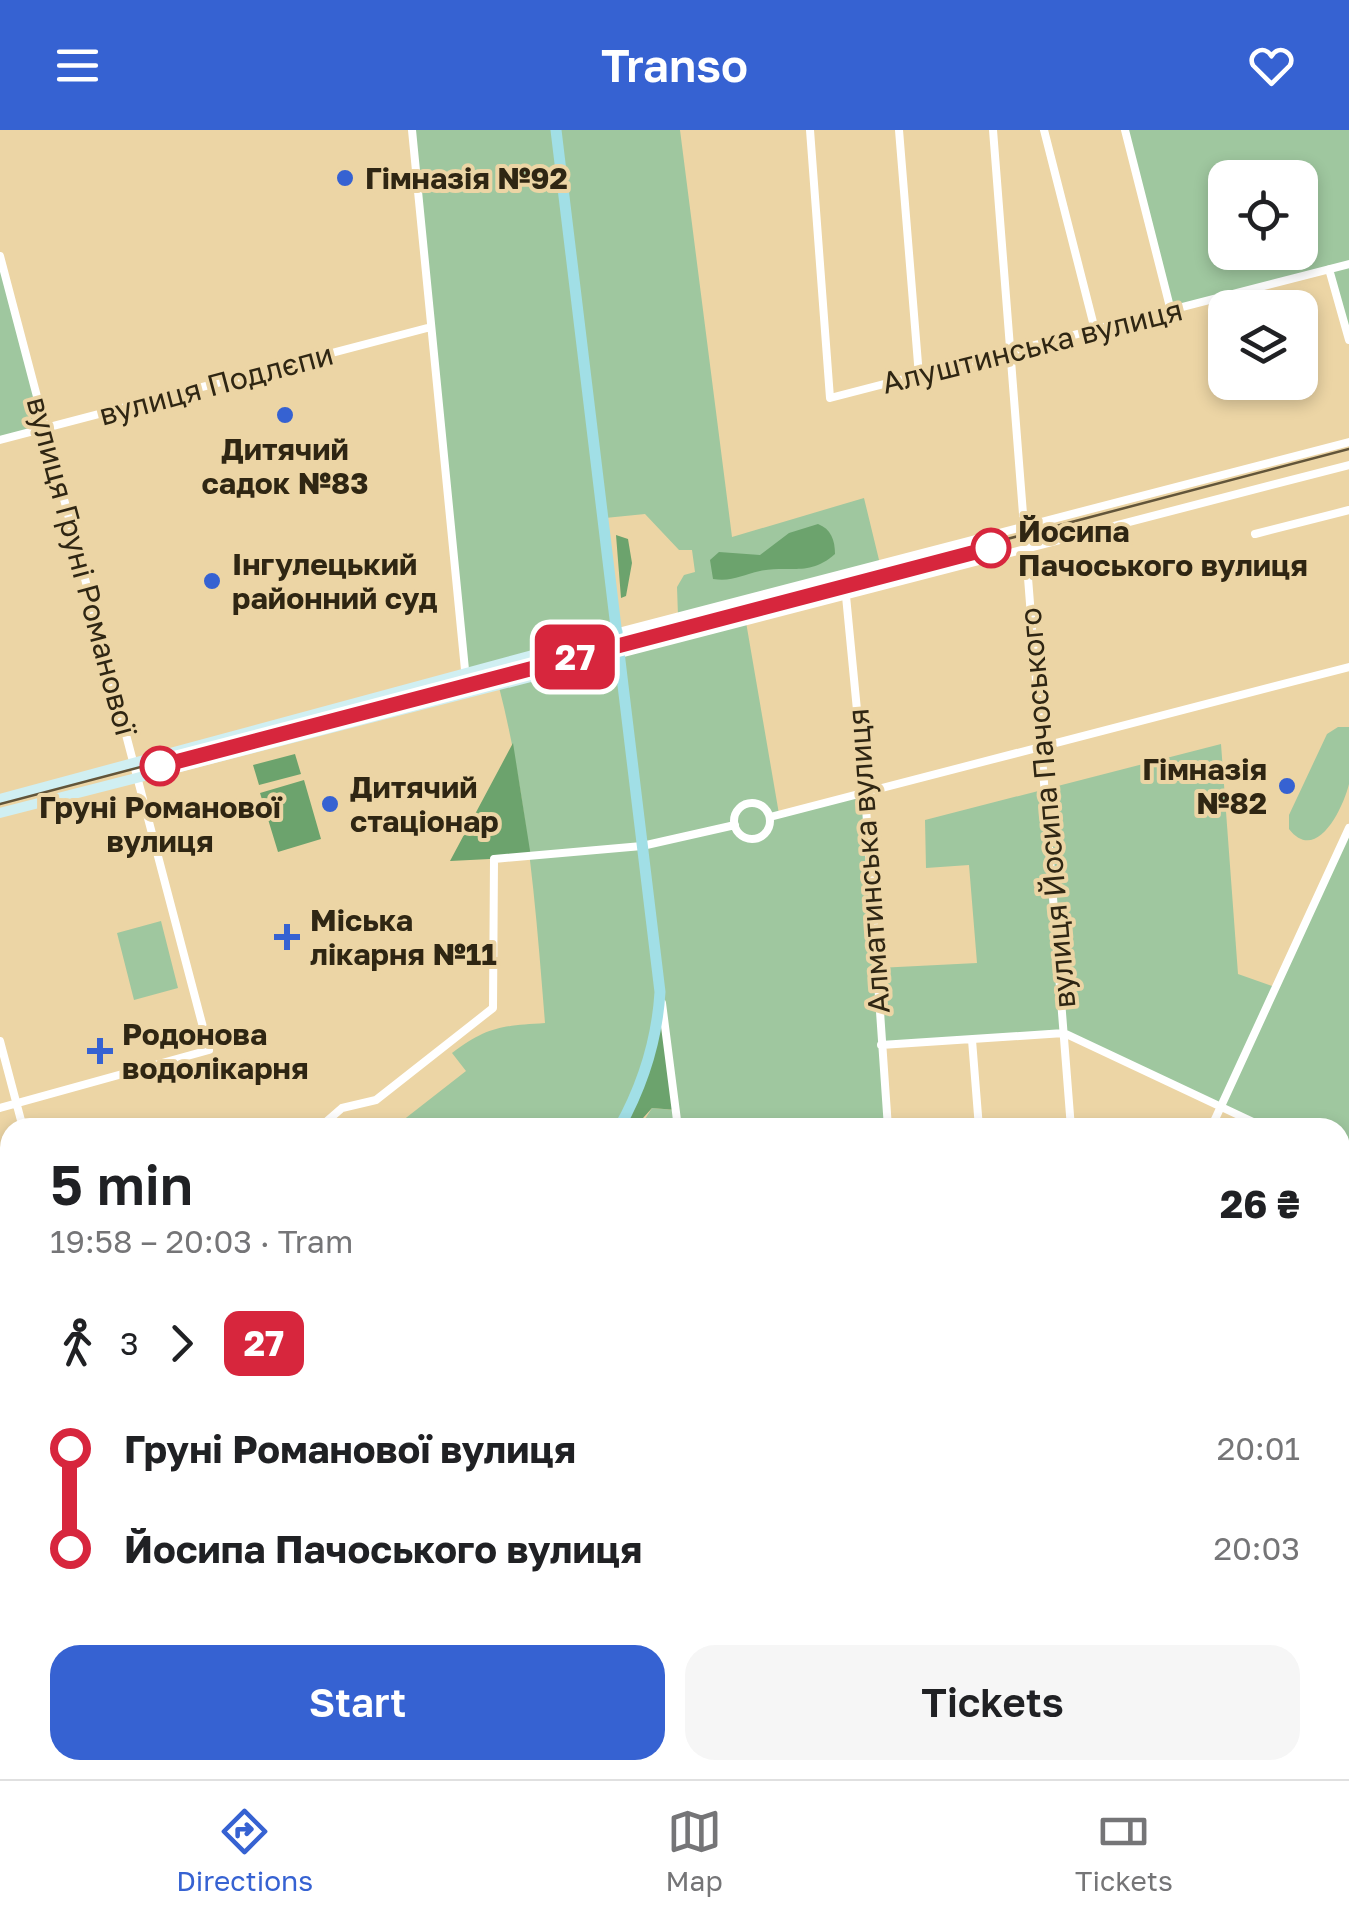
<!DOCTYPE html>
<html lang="en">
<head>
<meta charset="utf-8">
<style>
  :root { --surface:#fff; --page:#f6f6f6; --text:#202124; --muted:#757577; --line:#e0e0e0; --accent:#3662d2 }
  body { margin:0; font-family:"Golos Text",sans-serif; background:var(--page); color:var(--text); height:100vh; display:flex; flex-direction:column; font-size:38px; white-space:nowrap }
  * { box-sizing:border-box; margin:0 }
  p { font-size:32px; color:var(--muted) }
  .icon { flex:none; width:55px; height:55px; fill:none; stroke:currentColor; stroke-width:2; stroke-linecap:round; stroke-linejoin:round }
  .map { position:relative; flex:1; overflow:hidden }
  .panel { position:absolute; left:0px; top:988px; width:1350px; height:662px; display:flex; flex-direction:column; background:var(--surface); border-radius:30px 30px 0 0; box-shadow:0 5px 15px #0003 }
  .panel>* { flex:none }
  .badge { padding:0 20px; border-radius:15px; font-size:35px; line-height:65px }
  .controls { position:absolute; left:1208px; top:30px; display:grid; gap:20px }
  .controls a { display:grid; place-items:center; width:110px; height:110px; border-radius:20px; background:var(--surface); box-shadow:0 5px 15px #0003; font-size:50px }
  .map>.badge { position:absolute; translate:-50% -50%; box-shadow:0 0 0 5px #fff }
  .legs { display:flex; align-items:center; gap:15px; height:110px; padding:0 50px; font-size:32px }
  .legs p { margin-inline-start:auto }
  .summary { display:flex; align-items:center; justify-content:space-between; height:170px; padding:0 50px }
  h1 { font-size:55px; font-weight:600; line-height:75px }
  .primary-button { display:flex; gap:20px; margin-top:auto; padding:20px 50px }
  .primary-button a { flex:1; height:115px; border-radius:30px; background:var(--accent); color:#fff; font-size:40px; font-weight:600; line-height:115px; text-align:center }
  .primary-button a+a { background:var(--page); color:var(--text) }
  ul { padding:0 50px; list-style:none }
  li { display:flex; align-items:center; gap:35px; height:100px; font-size:38px }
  li i { display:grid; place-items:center; width:15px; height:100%; margin:0 12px; background:currentColor }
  li i::after { content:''; width:25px; height:25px; margin:-12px; border:8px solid; border-radius:50%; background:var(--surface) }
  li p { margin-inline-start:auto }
  li:first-child i { background:linear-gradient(#0000 50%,currentColor 0) }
  li:last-child i { background:linear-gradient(currentColor 50%,#0000 0) }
  header { display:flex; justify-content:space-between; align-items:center; height:130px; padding:0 50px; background:var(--accent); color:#fff; font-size:45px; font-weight:600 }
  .tab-bar { display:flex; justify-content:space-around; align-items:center; height:140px; border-top:2px solid var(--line); background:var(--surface); font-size:28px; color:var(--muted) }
  .tab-bar a { display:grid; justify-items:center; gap:5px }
  .tab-bar .selected { color:var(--accent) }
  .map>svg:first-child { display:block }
  .green { fill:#9fc79f; fill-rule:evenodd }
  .forest { fill:#6ca36d }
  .water { fill:#9cbbfb }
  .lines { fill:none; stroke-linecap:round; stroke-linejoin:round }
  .street { stroke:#fff; stroke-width:8 }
  .secondary { stroke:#d0eff2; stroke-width:10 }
  .primary { stroke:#a1dfe6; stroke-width:11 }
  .tram { stroke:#62553a; stroke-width:2.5 }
  .line-1-casing { stroke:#fff; stroke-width:22 }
  .line-1 { stroke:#d7263d; stroke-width:15 }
  .poi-dot { fill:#3662d2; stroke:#ecd5a5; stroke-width:4 }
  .stop-1-dot { fill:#fff; stroke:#d7263d; stroke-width:5 }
  .labels { text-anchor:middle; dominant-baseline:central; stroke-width:8; stroke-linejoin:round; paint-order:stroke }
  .poi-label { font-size:30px; font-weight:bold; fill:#2f2613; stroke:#ecd5a5; text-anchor:start }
  .street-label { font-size:30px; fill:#2f2613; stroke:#ecd5a5 }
  .stop-label { font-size:30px; font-weight:bold; fill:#2f2613; stroke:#ecd5a5; text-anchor:start }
</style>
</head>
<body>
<header><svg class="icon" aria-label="menu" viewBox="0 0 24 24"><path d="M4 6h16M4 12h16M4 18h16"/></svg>Transo<svg class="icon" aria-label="heart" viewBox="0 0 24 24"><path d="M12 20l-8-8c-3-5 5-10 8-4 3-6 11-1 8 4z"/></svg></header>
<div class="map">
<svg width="1349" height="1649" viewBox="0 0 1349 1649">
  <rect width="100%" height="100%" fill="#ecd5a5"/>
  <path class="green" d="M 412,0 L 680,0 L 732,407 L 864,368 L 880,434 L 678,486 L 677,457 L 684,445 L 695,442 L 692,420 L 679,420 L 645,384 L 605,388 L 618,502 L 466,546 Z
    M 1125,0 L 1349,0 L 1349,210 L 1329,139 L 1171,181 ZM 1225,48 L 1300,48 L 1300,122 L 1225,122 Z
    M 0,126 L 46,299 L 0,310 Z
    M 746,492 L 779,684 L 865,663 L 878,838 L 977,833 L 969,735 L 926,738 L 925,690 L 1221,614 L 1238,844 L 1275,857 L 1349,698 L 1349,1037 L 1340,1032 L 1340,998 L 1266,997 L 1064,903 L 882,915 L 888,997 L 640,997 L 652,978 L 675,980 L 658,895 L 619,997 L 393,998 L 466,941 L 452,923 C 488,896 502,896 545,893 C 536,778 527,665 498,553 Z
    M 1338,597 L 1349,597 C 1349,614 1349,637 1349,654 C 1343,679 1316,734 1289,699 L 1289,685 L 1327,604 Z
    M 161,791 L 178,858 L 134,870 L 117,803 Z
    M 1349,1376 L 1349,1649 L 1224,1649 L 1228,1640 L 1340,1640 L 1340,1395 Z
    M 753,1640 L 860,1640 L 861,1649 L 754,1649 Z"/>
  <path class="forest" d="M 818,394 C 831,399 835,410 835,424 C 809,447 790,435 760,441 C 742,445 732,452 713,449 L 710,430 L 719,422 L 760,425 L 789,403 Z
    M 616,405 L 628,409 L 632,433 L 626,466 L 621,468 Z
    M 513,613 L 531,727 L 450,731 Z
    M 295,624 L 301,644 L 259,655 L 253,635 Z
    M 304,650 L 321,709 L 278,722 L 260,663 Z
    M 660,862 L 676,980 L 652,978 L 635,997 L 619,998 L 644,945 Z
    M 308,1640 L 504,1640 L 494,1649 L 307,1649 Z"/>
  <path class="water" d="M 176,1640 L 273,1640 L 270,1649 L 168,1649 Z"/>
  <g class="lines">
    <path class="street" d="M 412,0 L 467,560
      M 810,0 L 830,268 L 1349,134
      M 899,0 L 919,246
      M 993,0 L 1071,998
      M 1044,0 L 1095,200
      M 1125,0 L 1171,181
      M 0,126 L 209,920 L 0,978
      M 1329,139 L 1349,210
      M 0,310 L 431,197
      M 1255,404 L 1349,380
      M 846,466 L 865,663 L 888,998
      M 618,502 L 1349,312
      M 620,524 L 1349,335
      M734 691a18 18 0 1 1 36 0a18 18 0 1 1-36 0Z
      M 770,687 L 1349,537
      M 662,873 L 678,998
      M 972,910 L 979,998
      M 0,911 L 23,998
      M 881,915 L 1064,903 L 1266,998
      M 319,998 L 342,978 L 376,970 L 493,878 L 494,729 L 642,716 L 735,695
      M 1211,998 L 1349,698
      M 1340,1032 L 1349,1037
      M 0,1075 L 10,1073
      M 1340,1160 L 1349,1140
      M 1340,1253 L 1349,1257
      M 1340,1395 L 1349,1376
      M 0,1452 L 10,1450
      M 753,1640 L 754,1649
      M 939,1640 L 940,1649
      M 1030,1640 L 1030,1649
      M 1122,1649 L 1123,1640
      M 1224,1649 L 1228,1640"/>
    <path class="secondary" d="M 0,669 L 618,502
      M 0,683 L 620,524"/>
    <path class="primary" d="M 556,0 L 660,862 C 657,911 643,955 619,998
      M 0,1608 L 10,1598"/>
    <path class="tram" d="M 0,674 L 1349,319"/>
  </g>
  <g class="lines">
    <g class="line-1-casing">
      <path id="line-1" d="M 160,636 L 991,418"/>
    </g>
    <use href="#line-1" class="line-1"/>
  </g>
  <g class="poi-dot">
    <circle cx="345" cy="48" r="10"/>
    <circle cx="285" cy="285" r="10"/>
    <circle cx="212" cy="451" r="10"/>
    <circle cx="1287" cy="656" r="10"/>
    <circle cx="330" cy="674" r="10"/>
    <path d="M282 792h10v10h10v10h-10v10h-10v-10h-10v-10h10z"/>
    <path d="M95 906h10v10h10v10h-10v10h-10v-10h-10v-10h10z"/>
  </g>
  <g class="stop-1-dot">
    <circle cx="991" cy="418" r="18"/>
    <circle cx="160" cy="636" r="18"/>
  </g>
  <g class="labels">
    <g class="poi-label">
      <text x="365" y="48">Гімназія №92</text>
      <text x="285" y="319" text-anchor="middle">Дитячий<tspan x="285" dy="34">садок №83</tspan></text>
      <text x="232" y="434">Інгулецький<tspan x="232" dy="34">районний суд</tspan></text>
      <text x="1267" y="639" text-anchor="end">Гімназія<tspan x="1267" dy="34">№82</tspan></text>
      <text x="350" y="657">Дитячий<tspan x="350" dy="34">стаціонар</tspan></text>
      <text x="310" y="790">Міська<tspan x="310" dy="34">лікарня №11</tspan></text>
      <text x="122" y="904">Родонова<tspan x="122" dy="34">водолікарня</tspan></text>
    </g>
    <g class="street-label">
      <text transform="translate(1032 216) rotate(-14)">Алуштинська вулиця</text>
      <text transform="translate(216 254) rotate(-15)">вулиця Подлєпи</text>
      <text transform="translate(82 436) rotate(75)">вулиця Груні Романової</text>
      <text transform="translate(1047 678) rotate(-95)">вулиця Йосипа Пачоського</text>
      <text transform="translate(868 731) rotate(-94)">Алматинська вулиця</text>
    </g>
    <g class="stop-label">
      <text x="1018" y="401">Йосипа<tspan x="1018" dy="34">Пачоського вулиця</tspan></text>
      <text x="160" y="677" text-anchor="middle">Груні Романової<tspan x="160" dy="34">вулиця</tspan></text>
    </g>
  </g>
</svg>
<div class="controls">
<a><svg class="icon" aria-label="locate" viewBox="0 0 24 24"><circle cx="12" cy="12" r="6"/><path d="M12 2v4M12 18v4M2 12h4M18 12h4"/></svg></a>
<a><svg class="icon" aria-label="layers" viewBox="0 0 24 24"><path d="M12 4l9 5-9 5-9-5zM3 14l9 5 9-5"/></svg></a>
</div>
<b class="badge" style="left:575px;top:527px;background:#d7263d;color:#fff">27</b>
<section class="panel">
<div class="summary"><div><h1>5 min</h1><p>19:58 – 20:03 · Tram</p></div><b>26 ₴</b></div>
<div class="legs"><svg class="icon" aria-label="walk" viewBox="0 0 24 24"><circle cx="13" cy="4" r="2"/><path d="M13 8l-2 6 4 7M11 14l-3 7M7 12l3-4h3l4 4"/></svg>3<svg class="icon" aria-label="forward" viewBox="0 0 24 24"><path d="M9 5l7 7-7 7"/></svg><b class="badge" style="background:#d7263d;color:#fff">27</b></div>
<ul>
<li><i style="color:#d7263d"></i><b>Груні Романової вулиця</b><p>20:01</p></li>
<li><i style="color:#d7263d"></i><b>Йосипа Пачоського вулиця</b><p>20:03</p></li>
</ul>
<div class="primary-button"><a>Start</a><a>Tickets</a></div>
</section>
</div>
<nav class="tab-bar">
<a class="selected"><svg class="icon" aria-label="directions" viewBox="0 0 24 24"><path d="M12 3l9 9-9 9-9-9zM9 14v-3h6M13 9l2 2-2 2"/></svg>Directions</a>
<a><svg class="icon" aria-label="map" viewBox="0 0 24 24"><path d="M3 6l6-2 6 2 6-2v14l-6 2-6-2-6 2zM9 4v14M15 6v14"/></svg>Map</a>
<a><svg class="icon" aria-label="tickets" viewBox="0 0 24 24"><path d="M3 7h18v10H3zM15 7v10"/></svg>Tickets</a>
</nav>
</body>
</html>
